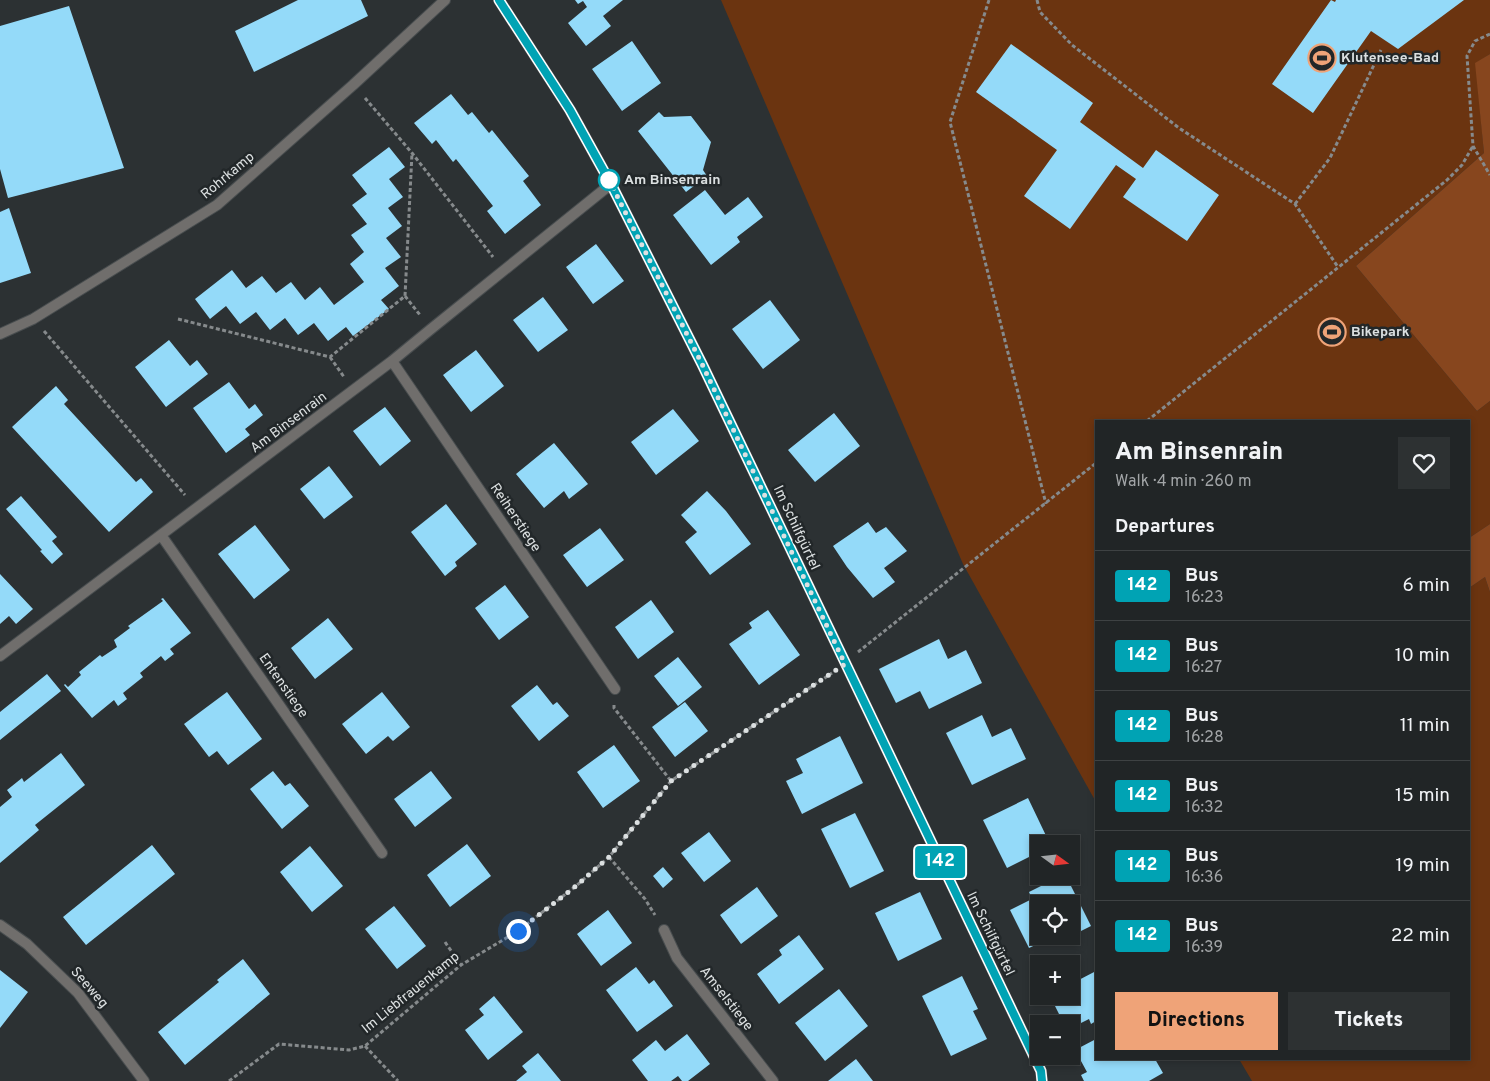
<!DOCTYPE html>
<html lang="en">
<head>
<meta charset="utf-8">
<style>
  :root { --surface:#212526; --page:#2d3132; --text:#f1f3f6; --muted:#a2a5a7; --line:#3e4243; --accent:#efa378 }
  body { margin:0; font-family:Overpass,sans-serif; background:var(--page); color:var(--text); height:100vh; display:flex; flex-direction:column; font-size:19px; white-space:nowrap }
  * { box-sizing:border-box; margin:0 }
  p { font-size:16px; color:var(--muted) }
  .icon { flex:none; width:28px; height:28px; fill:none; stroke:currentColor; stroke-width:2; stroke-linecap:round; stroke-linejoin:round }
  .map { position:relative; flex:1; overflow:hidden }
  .sheet { position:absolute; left:1095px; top:420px; width:375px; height:640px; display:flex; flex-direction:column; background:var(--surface); border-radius:0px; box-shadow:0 2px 8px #0003,0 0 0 1px var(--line) }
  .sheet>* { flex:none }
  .badge { padding:0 10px; border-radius:4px; font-size:18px; line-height:32px }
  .needle { width:32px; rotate:105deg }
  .buttons { position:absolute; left:1030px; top:835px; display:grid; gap:10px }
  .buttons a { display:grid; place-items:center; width:50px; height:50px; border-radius:0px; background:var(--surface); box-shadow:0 2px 8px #0003,0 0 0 1px var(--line); font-size:25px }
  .you { position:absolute; width:25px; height:25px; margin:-12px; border:4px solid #fff; border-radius:50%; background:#1a73e8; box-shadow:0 0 0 8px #1a73e833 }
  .map>.badge { position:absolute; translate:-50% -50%; box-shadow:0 0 0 2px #fff }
  h2 { padding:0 20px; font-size:19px; line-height:45px }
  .round { display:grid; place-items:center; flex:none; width:52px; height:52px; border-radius:0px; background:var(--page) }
  .headline { display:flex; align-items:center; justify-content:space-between; height:85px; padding:0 20px }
  h1 { font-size:24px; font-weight:800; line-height:38px }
  .action { display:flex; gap:10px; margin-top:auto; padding:10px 20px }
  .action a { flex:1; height:58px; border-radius:0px; background:var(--accent); color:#111; font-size:20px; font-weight:800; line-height:58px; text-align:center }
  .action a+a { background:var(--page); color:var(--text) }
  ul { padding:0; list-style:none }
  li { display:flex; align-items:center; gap:15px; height:70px; padding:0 20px; border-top:1px solid var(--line) }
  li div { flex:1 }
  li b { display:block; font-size:19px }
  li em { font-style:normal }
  li .badge { min-width:55px; font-weight:700; text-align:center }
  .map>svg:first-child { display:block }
  .green { fill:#6b3410 }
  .forest { fill:#87461e }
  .building { fill:#94daf9 }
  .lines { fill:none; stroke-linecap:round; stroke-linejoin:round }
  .street-casing { stroke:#484d4f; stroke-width:12 }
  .path { stroke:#868a8c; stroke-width:3; stroke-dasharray:4 2.5; stroke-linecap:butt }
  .street { stroke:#706e6c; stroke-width:10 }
  .line-casing { stroke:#fff; stroke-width:11 }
  .line { stroke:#00a3b4; stroke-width:8 }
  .walk { stroke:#dce0e1; stroke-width:5; stroke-dasharray:0 9 }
  .stop-dot { fill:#fff; stroke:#00a3b4; stroke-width:2.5 }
  .labels { text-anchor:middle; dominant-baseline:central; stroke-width:5; stroke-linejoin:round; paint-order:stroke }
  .poi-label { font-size:14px; font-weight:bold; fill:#dce0e1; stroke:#222729; text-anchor:start }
  .street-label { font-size:14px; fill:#dce0e1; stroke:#222729 }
  .stop-label { font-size:14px; font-weight:bold; fill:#dce0e1; stroke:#222729; text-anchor:start }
</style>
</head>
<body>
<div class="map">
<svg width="1490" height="1081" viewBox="0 0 1490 1081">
  <rect width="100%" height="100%" fill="#2c3133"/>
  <path class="green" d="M 721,0 L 1490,0 L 1490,54 L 1476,63 L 1484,153 L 1356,266 L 1477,411 L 1490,401 L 1490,524 L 1469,538 L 1469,421 L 1096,421 L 1096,802 L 963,564 Z
    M 1485,577 L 1490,592 L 1490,1081 L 1252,1081 L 1239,1059 L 1469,1059 L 1469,588 Z"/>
  <path class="forest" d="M 1490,54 L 1490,401 L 1477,411 L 1356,266 L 1484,153 L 1475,63 Z
    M 1490,524 L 1490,592 L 1485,577 L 1469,588 L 1469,538 Z"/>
  <path class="building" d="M 298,0 L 361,0 L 368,16 L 254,72 L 235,31 Z
    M 575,0 L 623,0 L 603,16 L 611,26 L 586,46 L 568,23 L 587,7 L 583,1 L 578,4 Z
    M 1331,0 L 1335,2 L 1336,0 L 1464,0 L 1398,49 L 1371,31 L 1313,113 L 1272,84 Z
    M 69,6 L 124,168 L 8,198 L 0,169 L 0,26 Z
    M 632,41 L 661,83 L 622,111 L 592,69 Z
    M 1011,44 L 1093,103 L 1080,122 L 1143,168 L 1156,150 L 1219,195 L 1187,241 L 1123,197 L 1136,179 L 1116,165 L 1070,229 L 1024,196 L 1057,150 L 976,92 Z
    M 451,94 L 468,115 L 472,112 L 489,133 L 492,130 L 529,176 L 523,181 L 541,205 L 505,234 L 487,211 L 493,206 L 456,159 L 453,162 L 436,140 L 432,144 L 414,123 Z
    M 659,112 L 664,117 L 691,116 L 711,142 L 703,170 L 707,176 L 686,192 L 638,131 Z
    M 389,147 L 405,167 L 389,179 L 403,197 L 388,208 L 402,226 L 386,238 L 401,257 L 385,268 L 399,286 L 381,300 L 389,309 L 353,336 L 346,327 L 328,341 L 314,323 L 298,335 L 285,318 L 270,330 L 256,312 L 240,324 L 226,306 L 210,319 L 195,299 L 232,270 L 246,288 L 262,276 L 276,293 L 291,282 L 305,300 L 320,287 L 334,305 L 364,282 L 350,264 L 364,252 L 351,235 L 367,224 L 352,205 L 367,194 L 352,175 Z
    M 705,190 L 725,215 L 748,197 L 763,217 L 737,237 L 740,242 L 711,265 L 673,215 Z
    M 9,208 L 31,273 L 0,283 L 0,212 Z
    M 596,244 L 624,281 L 593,304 L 566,267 Z
    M 543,297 L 568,330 L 538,352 L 513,320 Z
    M 770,300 L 800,340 L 763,369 L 732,329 Z
    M 169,340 L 190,366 L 197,360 L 208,374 L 166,407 L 135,367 Z
    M 476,350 L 504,386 L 471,412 L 443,375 Z
    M 229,382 L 249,409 L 255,404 L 263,415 L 245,429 L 250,435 L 226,453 L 193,408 Z
    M 56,386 L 68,400 L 64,404 L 136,482 L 141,478 L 153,492 L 109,532 L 12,427 Z
    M 385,407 L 411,441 L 380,466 L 353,431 Z
    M 673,409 L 699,441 L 656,475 L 631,442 Z
    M 834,413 L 860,446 L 815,482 L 788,450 Z
    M 554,443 L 588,484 L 569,499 L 564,491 L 544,508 L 516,474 Z
    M 329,466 L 353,497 L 324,519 L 300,489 Z
    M 707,491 L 726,511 L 751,544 L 710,575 L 685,542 L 697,532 L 681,515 Z
    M 21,496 L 57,537 L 52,541 L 63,554 L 52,564 L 40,551 L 42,550 L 6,509 Z
    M 446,504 L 477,544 L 455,562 L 457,566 L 445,576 L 411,532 Z
    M 868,522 L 876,533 L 886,527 L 907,551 L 884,568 L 895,582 L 873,598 L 847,567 L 833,546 Z
    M 255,525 L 290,570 L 254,599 L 218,554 Z
    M 600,528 L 624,560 L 587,587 L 563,555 Z
    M 0,574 L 33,609 L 16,624 L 9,616 L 0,624 Z
    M 505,585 L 529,617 L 499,640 L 475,608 Z
    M 163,598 L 191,633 L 170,649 L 174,654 L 165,661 L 161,656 L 140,673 L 143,677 L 123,693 L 127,699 L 118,706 L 114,700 L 92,718 L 64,685 L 65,684 L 68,687 L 81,675 L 79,672 L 100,655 L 102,657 L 117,647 L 114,640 L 130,628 L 128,626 L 163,601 L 161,599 Z
    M 651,600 L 674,632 L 638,659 L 615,627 Z
    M 768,610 L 800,655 L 759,685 L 729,644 L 752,628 L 749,623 Z
    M 328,618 L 353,649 L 315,679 L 291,648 Z
    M 939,639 L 948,659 L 966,650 L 982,683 L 929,709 L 920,691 L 896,703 L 879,669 Z
    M 678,657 L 702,687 L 678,706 L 654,676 Z
    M 47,674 L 61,691 L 0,740 L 0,712 Z
    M 537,685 L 553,705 L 557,702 L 569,716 L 539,741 L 511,706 Z
    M 227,692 L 262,739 L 228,765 L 217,751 L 209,757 L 184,724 Z
    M 382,692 L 410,727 L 393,741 L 388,736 L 366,754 L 342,724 Z
    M 685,702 L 708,731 L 675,757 L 652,727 Z
    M 982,715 L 992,737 L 1011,728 L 1026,759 L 972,785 L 946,733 Z
    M 840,736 L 863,783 L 802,814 L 786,781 L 803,773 L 796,759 Z
    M 614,745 L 640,781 L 603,808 L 577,772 Z
    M 61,753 L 85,785 L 35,825 L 39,830 L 0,863 L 0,807 L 12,797 L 7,790 L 22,778 L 24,782 Z
    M 273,771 L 285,786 L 290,783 L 309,806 L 282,829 L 250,789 Z
    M 431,771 L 452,798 L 415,827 L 394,799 Z
    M 1028,798 L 1050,844 L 1039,844 L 1039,852 L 1007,868 L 983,820 Z
    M 855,813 L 884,871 L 850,888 L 821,829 Z
    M 709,832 L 731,861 L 704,882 L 681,853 Z
    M 467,844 L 491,876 L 450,907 L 427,875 Z
    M 152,845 L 175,874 L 86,945 L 63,917 Z
    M 310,846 L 343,886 L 312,912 L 280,872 Z
    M 663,867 L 673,879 L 663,888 L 653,876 Z
    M 1061,876 L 1066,876 L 1091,926 L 1071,936 L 1071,904 L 1039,904 L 1039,936 L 1070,936 L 1053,945 L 1050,938 L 1029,948 L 1010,910 L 1032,899 L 1029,892 Z
    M 757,887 L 778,916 L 741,944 L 720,915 Z
    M 920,892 L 942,939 L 898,961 L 875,913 Z
    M 394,906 L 426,946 L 397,969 L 365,929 Z
    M 608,910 L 632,943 L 601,966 L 577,934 Z
    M 799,935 L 824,969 L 779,1004 L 757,974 L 782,955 L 779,950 Z
    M 243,959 L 270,994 L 185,1065 L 158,1032 L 219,982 L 217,980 Z
    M 636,967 L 649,984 L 654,980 L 673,1006 L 637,1032 L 606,990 Z
    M 0,970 L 28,992 L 0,1028 Z
    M 1096,971 L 1096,1021 L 1091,1024 L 1089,1019 L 1071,1028 L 1071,1024 L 1064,1024 L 1050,996 L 1071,996 L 1071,984 Z
    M 962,976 L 978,1009 L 973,1011 L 987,1039 L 951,1056 L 922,996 Z
    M 839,989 L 868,1026 L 825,1061 L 795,1023 Z
    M 494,996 L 523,1032 L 488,1060 L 465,1030 L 484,1015 L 479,1009 Z
    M 687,1034 L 710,1064 L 688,1081 L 682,1081 L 678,1076 L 671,1081 L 648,1081 L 632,1060 L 656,1040 L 665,1051 Z
    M 1096,1039 L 1096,1059 L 1155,1059 L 1163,1073 L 1149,1081 L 1084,1081 L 1081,1075 L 1087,1072 L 1075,1050 Z
    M 538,1053 L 561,1081 L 516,1081 L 527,1072 L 522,1066 Z
    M 856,1059 L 873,1081 L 828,1081 Z"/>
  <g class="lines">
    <g class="street-casing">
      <path id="street" d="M 499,0 L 570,110 L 611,184 L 702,364 L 1041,1071 L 1042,1081
        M 0,334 L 33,319 L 217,205 L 353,85 L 445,0
        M 392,361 L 615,689
        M 161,535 L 382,853
        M 0,656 L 392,361 L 431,329 L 611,184
        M 0,925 L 27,944 L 78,993 L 144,1081
        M 664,930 L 677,958 L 773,1081"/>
    </g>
    <path class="path" d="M 989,0 L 950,122 L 1046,504
      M 1037,0 L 1040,12 L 1072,45 L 1179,128 L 1295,204 L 1338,267
      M 1490,34 L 1475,41 L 1467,56 L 1473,146 L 1490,175
      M 365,98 L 412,153 L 493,257
      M 1295,204 L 1330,158 L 1381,50
      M 405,296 L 420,315
      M 178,319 L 330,357 L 405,296 L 412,153
      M 44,331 L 185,495
      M 330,357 L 344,377
      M 1147,421 L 1447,180 L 1462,165 L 1473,146
      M 858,652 L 1096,463
      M 614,705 L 614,708 L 671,781
      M 609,857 L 645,899 L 655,915
      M 445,942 L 461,965
      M 365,1046 L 398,1081
      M 229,1081 L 279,1044 L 349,1050 L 365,1046 L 461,965 L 518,931 L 576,886 L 609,857 L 671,781 L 832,673"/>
    <use href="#street" class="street"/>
  </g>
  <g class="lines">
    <g class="line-casing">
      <path id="line" d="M 499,0 L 570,110 L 611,184 L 702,364 L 1041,1071 L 1042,1081"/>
    </g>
    <use href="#line" class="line"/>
    <path class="walk" d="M 518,931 L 576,886 L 609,857 L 671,781 L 845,664 L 702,364 L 609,180"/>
  </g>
  <defs>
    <g id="stadium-ring" transform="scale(1.4375)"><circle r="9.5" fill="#222729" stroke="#efa378" stroke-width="1.5"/><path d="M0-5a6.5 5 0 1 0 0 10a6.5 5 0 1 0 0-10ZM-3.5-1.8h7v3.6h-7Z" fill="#efa378"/></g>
  </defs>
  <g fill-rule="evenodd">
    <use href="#stadium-ring" x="1322" y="58"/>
    <use href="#stadium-ring" x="1332" y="332"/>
  </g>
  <circle class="stop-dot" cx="609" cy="180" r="10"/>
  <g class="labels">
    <g class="poi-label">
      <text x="1341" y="58">Klutensee-Bad</text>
      <text x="1351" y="332">Bikepark</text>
    </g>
    <g class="street-label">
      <text transform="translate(228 176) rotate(-40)">Rohrkamp</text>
      <text transform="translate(289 423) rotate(-37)">Am Binsenrain</text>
      <text transform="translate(515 518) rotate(56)">Reiherstiege</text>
      <text transform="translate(796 528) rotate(65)">Im Schilfgürtel</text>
      <text transform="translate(283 686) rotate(55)">Entenstiege</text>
      <text transform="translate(990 934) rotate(64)">Im Schilfgürtel</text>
      <text transform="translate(89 988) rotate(49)">Seeweg</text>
      <text transform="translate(411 993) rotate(-39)">Im Liebfrauenkamp</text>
      <text transform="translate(726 999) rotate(52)">Amselstiege</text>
    </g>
    <g class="stop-label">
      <text x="624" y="180">Am Binsenrain</text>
    </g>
  </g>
</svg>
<div class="buttons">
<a><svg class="needle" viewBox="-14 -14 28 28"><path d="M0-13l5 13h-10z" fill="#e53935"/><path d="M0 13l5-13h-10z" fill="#a2a5a7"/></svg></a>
<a><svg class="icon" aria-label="locate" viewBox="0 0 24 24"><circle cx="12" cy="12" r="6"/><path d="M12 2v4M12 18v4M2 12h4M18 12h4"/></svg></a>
<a>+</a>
<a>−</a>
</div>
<div class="you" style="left:518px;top:931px"></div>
<b class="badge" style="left:940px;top:862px;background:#00a3b4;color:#fff">142</b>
<section class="sheet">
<div class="headline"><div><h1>Am Binsenrain</h1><p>Walk · 4 min · 260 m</p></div><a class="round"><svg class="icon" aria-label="heart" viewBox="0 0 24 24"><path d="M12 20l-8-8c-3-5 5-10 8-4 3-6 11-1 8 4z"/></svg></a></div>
<h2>Departures</h2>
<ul>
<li><span class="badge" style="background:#00a3b4;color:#fff">142</span><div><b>Bus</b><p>16:23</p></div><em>6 min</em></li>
<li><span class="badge" style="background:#00a3b4;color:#fff">142</span><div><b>Bus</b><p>16:27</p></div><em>10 min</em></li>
<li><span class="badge" style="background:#00a3b4;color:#fff">142</span><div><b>Bus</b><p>16:28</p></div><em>11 min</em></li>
<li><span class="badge" style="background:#00a3b4;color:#fff">142</span><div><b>Bus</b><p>16:32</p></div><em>15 min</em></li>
<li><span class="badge" style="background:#00a3b4;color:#fff">142</span><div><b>Bus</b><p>16:36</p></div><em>19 min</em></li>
<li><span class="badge" style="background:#00a3b4;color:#fff">142</span><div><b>Bus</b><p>16:39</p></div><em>22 min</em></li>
</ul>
<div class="action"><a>Directions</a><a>Tickets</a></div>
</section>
</div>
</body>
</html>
